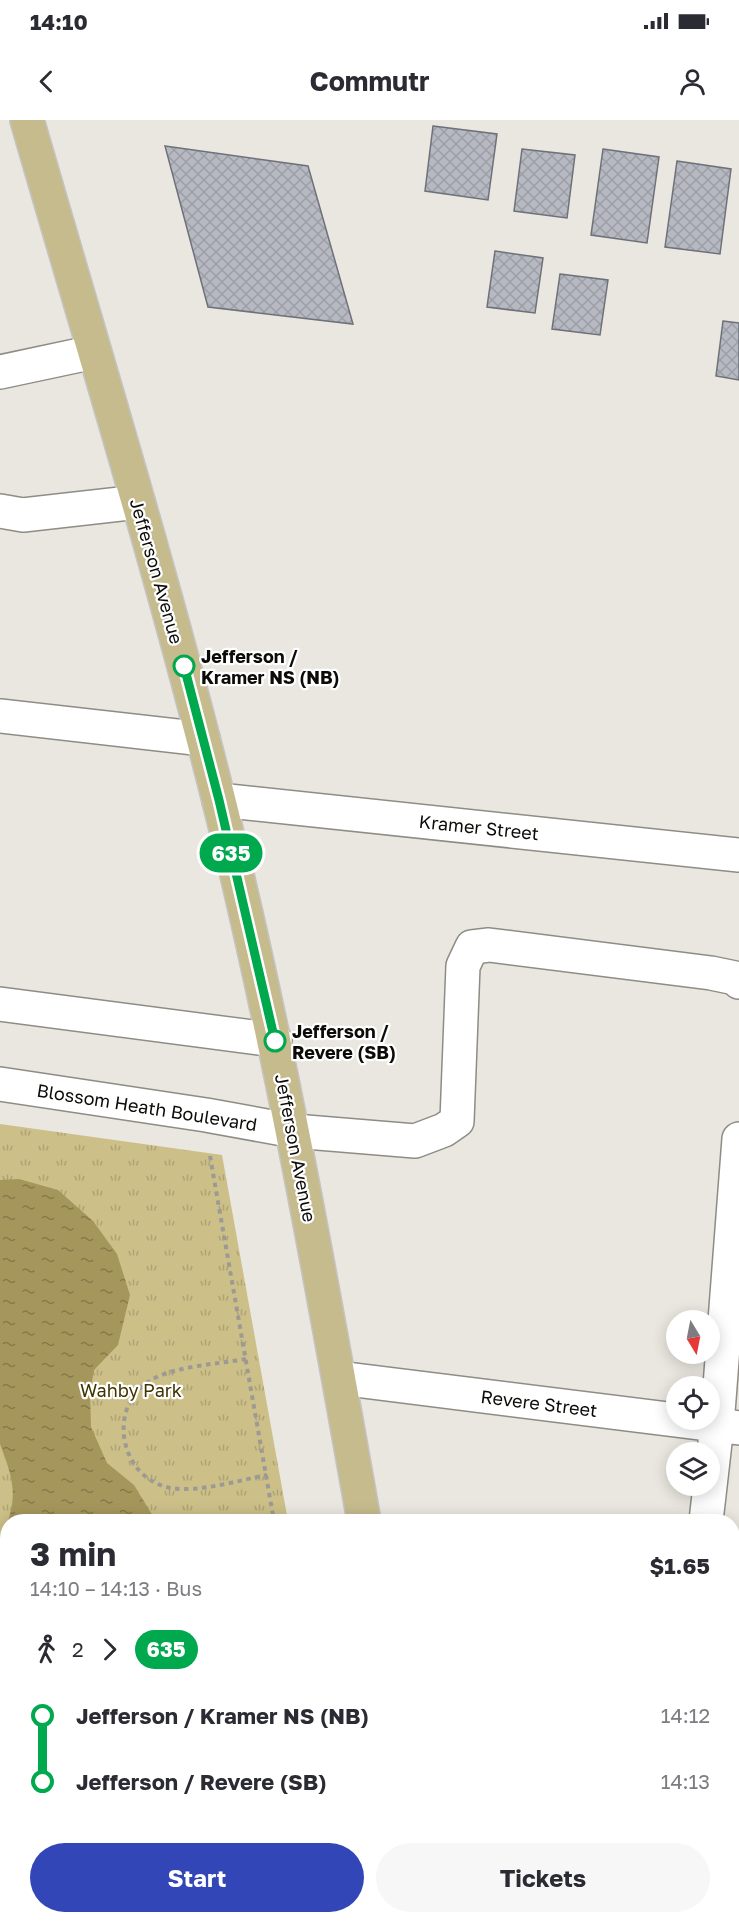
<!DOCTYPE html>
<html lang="en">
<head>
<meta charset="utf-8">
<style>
  :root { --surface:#fff; --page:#f7f7f7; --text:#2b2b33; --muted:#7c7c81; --accent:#3346b8 }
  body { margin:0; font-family:"Golos Text",sans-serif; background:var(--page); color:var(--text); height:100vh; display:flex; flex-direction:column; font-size:22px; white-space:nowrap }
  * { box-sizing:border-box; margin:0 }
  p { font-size:20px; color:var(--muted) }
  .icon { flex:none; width:33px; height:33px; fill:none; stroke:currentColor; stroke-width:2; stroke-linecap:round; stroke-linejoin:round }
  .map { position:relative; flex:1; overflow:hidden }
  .drawer { position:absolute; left:0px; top:1394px; width:740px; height:410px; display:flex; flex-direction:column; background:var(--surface); border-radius:24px 24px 0 0; box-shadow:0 3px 15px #0003 }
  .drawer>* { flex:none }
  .badge { padding:0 12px; border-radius:20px; font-size:21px; line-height:39px }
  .needle { width:39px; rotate:170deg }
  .controls { position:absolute; left:666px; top:1190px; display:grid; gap:12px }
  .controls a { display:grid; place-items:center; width:54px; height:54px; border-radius:50%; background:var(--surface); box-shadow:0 3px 15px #0003; font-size:30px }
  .map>.badge { position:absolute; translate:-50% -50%; box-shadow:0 0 0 3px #fff }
  .legs { display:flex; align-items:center; gap:9px; height:66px; padding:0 30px; font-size:20px }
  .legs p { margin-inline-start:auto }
  .headline { display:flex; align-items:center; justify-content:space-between; height:102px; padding:0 30px }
  h1 { font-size:33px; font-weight:700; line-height:45px }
  .cta { display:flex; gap:12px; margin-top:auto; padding:12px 30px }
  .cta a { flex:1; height:69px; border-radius:36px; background:var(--accent); color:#fff; font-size:24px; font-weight:700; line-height:69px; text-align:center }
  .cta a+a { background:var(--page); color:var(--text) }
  ul { padding:0 30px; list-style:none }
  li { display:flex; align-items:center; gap:21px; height:66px; font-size:22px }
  li i { display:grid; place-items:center; width:9px; height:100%; margin:0 8px; background:currentColor }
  li i::after { content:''; width:15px; height:15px; margin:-8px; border:4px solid; border-radius:50%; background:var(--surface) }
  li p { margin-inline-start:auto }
  li:first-child i { background:linear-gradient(#0000 50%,currentColor 0) }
  li:last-child i { background:linear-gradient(currentColor 50%,#0000 0) }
  .status { display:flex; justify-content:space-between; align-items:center; height:42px; padding:0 30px; background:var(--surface); direction:ltr }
  .status svg { height:16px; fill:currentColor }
  header { display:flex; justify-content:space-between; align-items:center; height:78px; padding:0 30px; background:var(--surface); font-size:27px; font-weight:700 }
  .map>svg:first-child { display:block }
  .park { fill:url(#park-tufts) }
  .water { fill:url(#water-ripples) }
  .building { fill:url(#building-cross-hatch); stroke:#6e7179; stroke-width:1.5 }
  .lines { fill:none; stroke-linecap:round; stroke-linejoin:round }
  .minor-casing { stroke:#8e8c84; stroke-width:36 }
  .major-casing { stroke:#c5c4c4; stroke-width:36 }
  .path { stroke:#9c9a94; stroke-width:4; stroke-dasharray:4.5 4.5; stroke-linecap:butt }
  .minor { stroke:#fff; stroke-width:33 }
  .major { stroke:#c5bb8c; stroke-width:33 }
  .line-1-casing { stroke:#fff; stroke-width:14 }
  .line-1 { stroke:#00a94e; stroke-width:9 }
  .stop-1-dot { fill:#fff; stroke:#00a94e; stroke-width:3 }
  .labels { text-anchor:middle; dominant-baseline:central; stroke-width:4.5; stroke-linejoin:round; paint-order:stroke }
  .street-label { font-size:18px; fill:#0c0b08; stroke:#fff }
  .stop-label { font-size:18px; font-weight:bold; fill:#0c0b08; stroke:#fff; text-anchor:start }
  .park-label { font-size:18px; fill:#3f3400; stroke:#fff }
</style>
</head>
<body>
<div class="status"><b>14:10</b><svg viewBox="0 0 49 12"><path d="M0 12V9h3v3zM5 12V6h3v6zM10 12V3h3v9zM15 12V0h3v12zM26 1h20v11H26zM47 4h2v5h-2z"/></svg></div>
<header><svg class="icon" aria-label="back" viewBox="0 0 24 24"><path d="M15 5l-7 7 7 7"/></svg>Commutr<svg class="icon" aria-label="person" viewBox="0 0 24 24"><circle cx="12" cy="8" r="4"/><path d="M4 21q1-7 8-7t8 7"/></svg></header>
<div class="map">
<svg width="739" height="1802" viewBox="0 0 739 1802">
  <defs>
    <pattern id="park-tufts" width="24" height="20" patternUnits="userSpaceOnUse" patternTransform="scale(1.5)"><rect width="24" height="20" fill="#ccbf88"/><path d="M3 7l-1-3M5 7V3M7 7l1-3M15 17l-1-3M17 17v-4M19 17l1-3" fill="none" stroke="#aea374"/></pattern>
    <pattern id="water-ripples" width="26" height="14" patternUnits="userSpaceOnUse" patternTransform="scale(1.5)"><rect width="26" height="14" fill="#a5975b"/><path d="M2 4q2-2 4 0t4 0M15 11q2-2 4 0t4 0" fill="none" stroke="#857949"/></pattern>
    <pattern id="building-cross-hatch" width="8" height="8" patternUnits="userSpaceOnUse" patternTransform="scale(1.5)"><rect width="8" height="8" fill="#b6b9c1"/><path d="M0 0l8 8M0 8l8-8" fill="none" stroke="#9b9ea4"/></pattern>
  </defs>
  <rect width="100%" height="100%" fill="#e9e7df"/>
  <path class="park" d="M 0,1004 L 222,1035 L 288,1401 L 8,1401 L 7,1562 L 0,1561 Z"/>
  <path class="water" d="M 19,1059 L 58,1070 L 93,1101 L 117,1134 L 130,1175 L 118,1225 L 94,1250 L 90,1273 L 91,1307 L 107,1343 L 134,1365 L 156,1401 L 8,1401 C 18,1371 11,1354 0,1324 L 0,1060 Z
    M 7,1401 L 8,1401 L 7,1468 C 0,1449 1,1421 7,1401 Z"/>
  <path class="building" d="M 433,6 L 497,14 L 488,80 L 425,71 Z
    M 165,26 L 308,46 L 353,204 L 208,187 Z
    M 522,29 L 575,35 L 567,98 L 514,91 Z
    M 603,29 L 659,37 L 647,123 L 591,115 Z
    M 677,41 L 731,49 L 720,134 L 665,127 Z
    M 495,131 L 543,138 L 535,193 L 487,187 Z
    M 560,154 L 608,160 L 600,215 L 552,209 Z
    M 723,201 L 739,203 L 739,260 L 716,256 Z"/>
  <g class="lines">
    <g class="minor-casing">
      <path id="minor" d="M 0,252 L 94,232
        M 0,391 L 23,395 L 138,382
        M 0,596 L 203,619
        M 219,680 L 739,735
        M 0,884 L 275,920
        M 0,964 L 206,995 L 294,1011 L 415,1021 L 444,1010 L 457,1001 L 463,846 L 472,827 L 489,825 L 711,853 L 735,858 L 739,862
        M 339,1258 L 739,1308
        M 706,1401 L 717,1305 L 739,1019
        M 732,1448 L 739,1450
        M 0,1613 L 8,1614
        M 732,1703 L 739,1704"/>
    </g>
    <g class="major-casing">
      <path id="major" d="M 27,0 C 92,225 161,449 218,677 C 278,916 321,1158 364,1401
        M 430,1796 L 432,1802"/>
    </g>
    <path class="path" d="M 210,1036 L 274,1401
      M 246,1239 C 218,1244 175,1246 151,1260 C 106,1286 119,1359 171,1368 C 197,1373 240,1360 267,1355
      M 0,1515 L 8,1524
      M 319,1796 L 320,1802"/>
    <use href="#minor" class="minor"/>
    <use href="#major" class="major"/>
  </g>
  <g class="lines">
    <g class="line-1-casing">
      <path id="line-1" d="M 184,546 L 219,680 L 275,921"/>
    </g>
    <use href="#line-1" class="line-1"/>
  </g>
  <g class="stop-1-dot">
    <circle cx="184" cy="546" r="10"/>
    <circle cx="275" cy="921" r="10"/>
  </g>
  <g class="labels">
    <g class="street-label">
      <text transform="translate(157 451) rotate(74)">Jefferson Avenue</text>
      <text transform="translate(479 707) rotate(6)">Kramer Street</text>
      <text transform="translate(147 987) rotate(9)">Blossom Heath Boulevard</text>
      <text transform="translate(296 1028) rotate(79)">Jefferson Avenue</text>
      <text transform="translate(539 1283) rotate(7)">Revere Street</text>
    </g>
    <g class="stop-label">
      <text x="201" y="536">Jefferson /<tspan x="201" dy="21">Kramer NS (NB)</tspan></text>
      <text x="292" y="911">Jefferson /<tspan x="292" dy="21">Revere (SB)</tspan></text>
    </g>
    <g class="park-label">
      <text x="131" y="1270">Wahby Park</text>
    </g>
  </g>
</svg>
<div class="controls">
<a><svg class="needle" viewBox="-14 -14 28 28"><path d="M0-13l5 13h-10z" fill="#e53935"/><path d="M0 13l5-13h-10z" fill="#7c7c81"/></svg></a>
<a><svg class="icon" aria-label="locate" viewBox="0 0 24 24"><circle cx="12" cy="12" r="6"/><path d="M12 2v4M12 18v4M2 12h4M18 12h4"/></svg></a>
<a><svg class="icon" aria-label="layers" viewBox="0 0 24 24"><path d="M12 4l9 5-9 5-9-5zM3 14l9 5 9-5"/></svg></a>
</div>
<b class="badge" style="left:231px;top:733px;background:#00a94e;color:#fff">635</b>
<section class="drawer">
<div class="headline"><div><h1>3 min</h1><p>14:10 – 14:13 · Bus</p></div><b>$1.65</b></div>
<div class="legs"><svg class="icon" aria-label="walk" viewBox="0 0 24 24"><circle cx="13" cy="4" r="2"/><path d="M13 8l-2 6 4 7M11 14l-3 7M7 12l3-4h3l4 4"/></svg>2<svg class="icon" aria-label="forward" viewBox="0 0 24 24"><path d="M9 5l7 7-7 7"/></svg><b class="badge" style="background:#00a94e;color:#fff">635</b></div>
<ul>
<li><i style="color:#00a94e"></i><b>Jefferson / Kramer NS (NB)</b><p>14:12</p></li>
<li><i style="color:#00a94e"></i><b>Jefferson / Revere (SB)</b><p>14:13</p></li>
</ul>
<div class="cta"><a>Start</a><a>Tickets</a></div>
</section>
</div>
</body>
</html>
